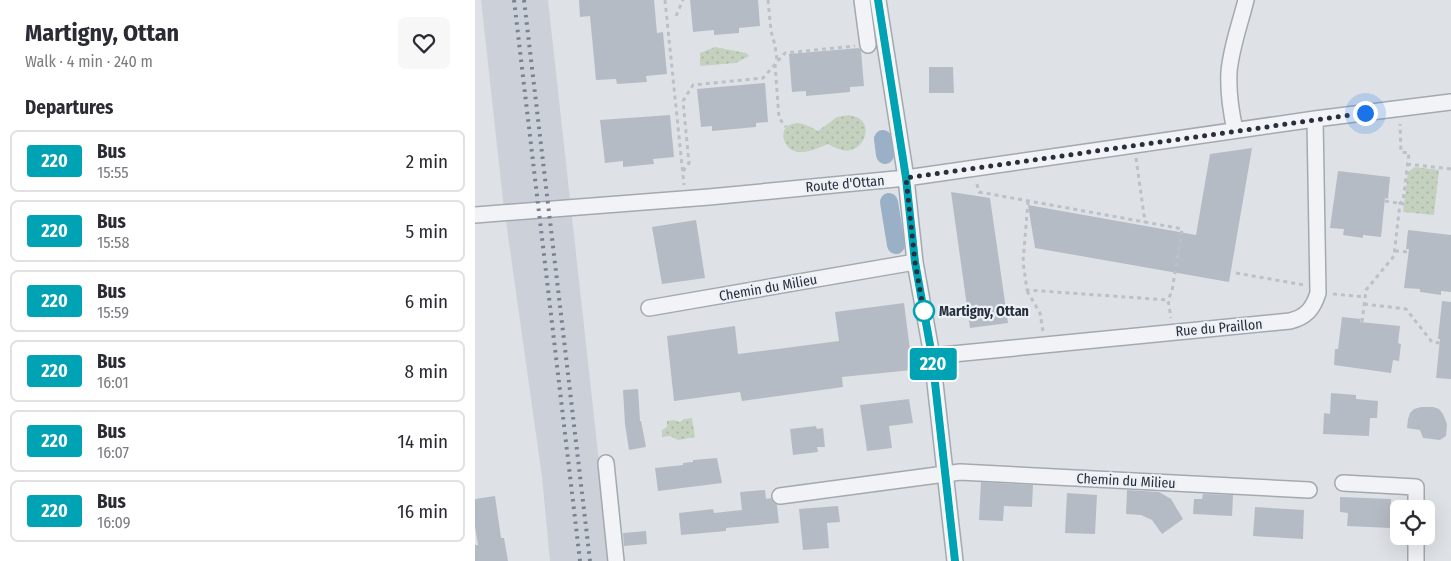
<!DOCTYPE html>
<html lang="en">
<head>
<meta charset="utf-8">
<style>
  :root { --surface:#fff; --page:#f7f7f7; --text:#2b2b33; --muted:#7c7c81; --line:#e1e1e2 }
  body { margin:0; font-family:"Fira Sans Condensed",sans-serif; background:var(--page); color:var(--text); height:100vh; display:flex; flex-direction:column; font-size:19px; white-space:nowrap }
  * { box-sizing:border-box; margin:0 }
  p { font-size:16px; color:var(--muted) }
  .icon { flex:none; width:28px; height:28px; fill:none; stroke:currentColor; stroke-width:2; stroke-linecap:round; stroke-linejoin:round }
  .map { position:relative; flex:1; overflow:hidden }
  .panel { display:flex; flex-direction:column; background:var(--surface); width:475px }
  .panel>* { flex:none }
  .badge { padding:0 10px; border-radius:4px; font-size:18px; line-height:32px }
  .controls { position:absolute; left:915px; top:500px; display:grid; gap:10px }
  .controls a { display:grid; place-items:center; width:45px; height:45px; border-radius:8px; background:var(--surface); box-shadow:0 5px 20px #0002; font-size:25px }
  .you { position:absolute; width:25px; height:25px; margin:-12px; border:4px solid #fff; border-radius:50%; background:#1a73e8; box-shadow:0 0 0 8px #1a73e833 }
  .map>.badge { position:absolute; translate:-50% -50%; box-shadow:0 0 0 2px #fff }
  h2 { padding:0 25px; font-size:19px; line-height:45px }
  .round { display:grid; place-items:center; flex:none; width:52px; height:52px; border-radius:8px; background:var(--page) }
  .summary { display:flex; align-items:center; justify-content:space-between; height:85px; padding:0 25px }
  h1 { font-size:24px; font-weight:700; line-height:38px }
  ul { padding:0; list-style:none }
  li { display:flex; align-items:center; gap:15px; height:62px; margin:0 10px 8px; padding:0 15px; border:2px solid var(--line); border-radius:8px }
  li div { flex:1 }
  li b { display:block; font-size:19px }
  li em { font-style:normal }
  li .badge { min-width:55px; font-weight:700; text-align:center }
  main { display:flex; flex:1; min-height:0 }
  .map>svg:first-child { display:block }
  .built { fill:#ccd1d9 }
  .park { fill:url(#park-dots) }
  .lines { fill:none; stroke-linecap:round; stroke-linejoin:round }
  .canal { stroke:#9ab0c7; stroke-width:18 }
  .building { fill:#b5bbc4 }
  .minor-casing { stroke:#a4a9b1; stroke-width:18 }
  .path { stroke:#bdc0c6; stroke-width:3; stroke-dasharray:4 4; stroke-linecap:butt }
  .minor { stroke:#f1f3f6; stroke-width:15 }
  .rail { stroke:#788291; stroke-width:4; stroke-dasharray:2.5 5; stroke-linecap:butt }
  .line-casing { stroke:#fff; stroke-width:11 }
  .line { stroke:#00a3b4; stroke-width:8 }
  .walk { stroke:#28303e; stroke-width:5; stroke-dasharray:0 9 }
  .stop-dot { fill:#fff; stroke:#00a3b4; stroke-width:2.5 }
  .labels { text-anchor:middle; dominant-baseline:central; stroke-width:4.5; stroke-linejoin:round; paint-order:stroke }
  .street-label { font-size:14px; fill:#28303e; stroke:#edf1f5 }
  .stop-label { font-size:14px; font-weight:bold; fill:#28303e; stroke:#edf1f5; text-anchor:start }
</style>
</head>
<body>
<main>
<section class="panel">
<div class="summary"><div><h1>Martigny, Ottan</h1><p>Walk · 4 min · 240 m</p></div><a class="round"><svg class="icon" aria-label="heart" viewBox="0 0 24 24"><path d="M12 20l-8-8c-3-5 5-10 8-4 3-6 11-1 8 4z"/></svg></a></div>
<h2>Departures</h2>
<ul>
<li><span class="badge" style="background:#00a3b4;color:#fff">220</span><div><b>Bus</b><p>15:55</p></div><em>2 min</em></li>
<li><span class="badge" style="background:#00a3b4;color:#fff">220</span><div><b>Bus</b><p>15:58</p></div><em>5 min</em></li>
<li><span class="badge" style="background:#00a3b4;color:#fff">220</span><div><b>Bus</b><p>15:59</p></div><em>6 min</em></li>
<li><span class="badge" style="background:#00a3b4;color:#fff">220</span><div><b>Bus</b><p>16:01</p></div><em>8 min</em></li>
<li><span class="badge" style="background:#00a3b4;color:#fff">220</span><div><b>Bus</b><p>16:07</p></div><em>14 min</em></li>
<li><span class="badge" style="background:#00a3b4;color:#fff">220</span><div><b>Bus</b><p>16:09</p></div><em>16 min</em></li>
</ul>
</section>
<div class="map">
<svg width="976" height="561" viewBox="0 0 976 561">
  <defs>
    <pattern id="park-dots" width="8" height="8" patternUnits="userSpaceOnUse" patternTransform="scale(1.25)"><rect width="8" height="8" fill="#c4d1bf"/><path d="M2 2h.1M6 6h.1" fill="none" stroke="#a8b4a5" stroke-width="1.8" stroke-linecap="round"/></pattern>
  </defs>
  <rect width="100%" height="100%" fill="#dee2e7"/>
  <path class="built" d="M 6,0 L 73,0 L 135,561 L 75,561 L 67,477 L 28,200 Z"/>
  <path class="park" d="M 240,47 L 271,53 L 274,56 L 261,63 L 225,66 L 225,53 Z
    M 374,115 C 378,116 383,117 385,119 C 397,128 388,148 376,150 C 367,152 361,148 353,144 C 343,148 334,153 323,152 C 308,150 302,128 317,124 C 326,121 336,127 343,131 L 362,117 Z
    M 940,167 L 964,170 L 959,215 L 928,212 L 933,172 Z
    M 217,418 L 220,437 L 203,440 L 195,436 L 187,437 L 187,430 L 192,427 L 192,421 L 199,420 L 205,422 L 209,419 Z"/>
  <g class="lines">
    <path class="canal" d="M 408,139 L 410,155
      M 414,202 L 421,245"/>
  </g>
  <path class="building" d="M 104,0 L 179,0 L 182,33 L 188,32 L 192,74 L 171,76 L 172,82 L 142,84 L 141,79 L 121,80 L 115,16 L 105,17 Z
    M 215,0 L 283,0 L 285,26 L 264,28 L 264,33 L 239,35 L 239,30 L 218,32 Z
    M 384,48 L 386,51 L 389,86 L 375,87 L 375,92 L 331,96 L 331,91 L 317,92 L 314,54 Z
    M 454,67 L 478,67 L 479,93 L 454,93 Z
    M 290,83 L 293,122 L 281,123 L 281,127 L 237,131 L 237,126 L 226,127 L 222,89 Z
    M 195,115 L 199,157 L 178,159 L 179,164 L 148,167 L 148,161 L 130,163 L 125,120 Z
    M 777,148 L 754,282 L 560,248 L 553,205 L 721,235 L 735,154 Z
    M 863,171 L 915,177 L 913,199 L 910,198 L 906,237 L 888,235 L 888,238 L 868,235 L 869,229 L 855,228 Z
    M 476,192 L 515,198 L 533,323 L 495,328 Z
    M 221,220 L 230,278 L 187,284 L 177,227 Z
    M 933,230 L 976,235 L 976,292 L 966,291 L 966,295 L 945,292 L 945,289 L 929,288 L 934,249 L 931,249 Z
    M 967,301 L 976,302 L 976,379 L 961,378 L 965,339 L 963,339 Z
    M 429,303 L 434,342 L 437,370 L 367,377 L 368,387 L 267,401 L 265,392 L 199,401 L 192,336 L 260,326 L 263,354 L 364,341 L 360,312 Z
    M 867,317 L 886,319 L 885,322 L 925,326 L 923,343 L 926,344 L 924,361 L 918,360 L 916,373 L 859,365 L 860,349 L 863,349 Z
    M 163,389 L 165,421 L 166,421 L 171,447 L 154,450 L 150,424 L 148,390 Z
    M 856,393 L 881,395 L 881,399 L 903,401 L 902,418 L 895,418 L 894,436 L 848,434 L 849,413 L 855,414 Z
    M 434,399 L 438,423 L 414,426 L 417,448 L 392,451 L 385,405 Z
    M 946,407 L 958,407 L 964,409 L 968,414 L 972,424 L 971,436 L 965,440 L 948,438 L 945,430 L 932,428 L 933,419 L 935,413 L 939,409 Z
    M 341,426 L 342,429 L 348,428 L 350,447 L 342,447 L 343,452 L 318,455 L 315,429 Z
    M 242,458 L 247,483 L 183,491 L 180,468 L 208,465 L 208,463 L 218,462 L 218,460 Z
    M 506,482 L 558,485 L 557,507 L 529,506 L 528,521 L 504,520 Z
    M 290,490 L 291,499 L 296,498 L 298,502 L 302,505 L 304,523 L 251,528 L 251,531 L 206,535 L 204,513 L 238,509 L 239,513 L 267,510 L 265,492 Z
    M 652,490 L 684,492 L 696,499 L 708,519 L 687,534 L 677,520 L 666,515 L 651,514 Z
    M 592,493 L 622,495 L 620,534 L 590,533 Z
    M 728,494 L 758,495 L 757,516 L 718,514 L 719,499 L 727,499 Z
    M 20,496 L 26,538 L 29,538 L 33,561 L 0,561 L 0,545 L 3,545 L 0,527 L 0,499 Z
    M 865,497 L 916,499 L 915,528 L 872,526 L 873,513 L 865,512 Z
    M 363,506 L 365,522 L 352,523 L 354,548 L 328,550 L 324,509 Z
    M 780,507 L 829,510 L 828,539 L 778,536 Z
    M 171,531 L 172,544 L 149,546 L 148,533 Z"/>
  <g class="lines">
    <g class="minor-casing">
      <path id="minor" d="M 387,0 L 393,45
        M 403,0 L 431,178 L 440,262 L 457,356 L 480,561
        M 760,130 C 756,112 753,91 754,72 C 756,48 765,24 771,0
        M 0,215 L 234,197 L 431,178 L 840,119 L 976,102
        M 174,308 L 440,262
        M 457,356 L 815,321 C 831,317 838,309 843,293 L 840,119
        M 131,463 L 141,561
        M 868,483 L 941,487 L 941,509
        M 305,496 L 485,472 L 834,490
        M 941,536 L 941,561"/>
    </g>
    <path class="path" d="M 190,0 L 209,185
      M 293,0 L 296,31 L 300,45 L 302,61
      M 201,16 L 208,0
      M 300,64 L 304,118 L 311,127
      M 661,158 L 670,222 L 707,229 L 697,291 L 693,300
      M 932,164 L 976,169
      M 208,171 L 214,163 L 208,101 L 218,85 L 288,78 L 310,53 L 380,46
      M 502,184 L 504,192 L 670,222
      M 553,201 L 548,262 L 552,290 L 693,300 L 696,318
      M 910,201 L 929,204
      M 920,251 L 933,252
      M 761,273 L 829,285
      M 552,291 L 565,313 L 568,331
      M 858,294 L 890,297
      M 889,304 L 931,309 L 957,342 L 965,343
      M 887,322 L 891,290 L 919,256 L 925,203 L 928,201 L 934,153 L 926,152 L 925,124"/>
    <use href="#minor" class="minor"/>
    <path class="rail" d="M 39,0 L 105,561
      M 49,0 L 115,561"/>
  </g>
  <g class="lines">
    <g class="line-casing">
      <path id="line" d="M 403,0 L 431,178 L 440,262 L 457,356 L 480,561"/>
    </g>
    <use href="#line" class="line"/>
    <path class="walk" d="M 449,311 L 450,318 L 440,262 L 431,178 L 890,113"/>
  </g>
  <circle class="stop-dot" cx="449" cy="311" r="10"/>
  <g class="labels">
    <g class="street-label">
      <text transform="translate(370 184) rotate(-5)">Route d'Ottan</text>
      <text transform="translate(293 288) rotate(-10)">Chemin du Milieu</text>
      <text transform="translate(744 328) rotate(-5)">Rue du Praillon</text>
      <text transform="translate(651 481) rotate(3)">Chemin du Milieu</text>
    </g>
    <g class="stop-label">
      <text x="464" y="311">Martigny, Ottan</text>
    </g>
  </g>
</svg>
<div class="controls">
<a><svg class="icon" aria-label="locate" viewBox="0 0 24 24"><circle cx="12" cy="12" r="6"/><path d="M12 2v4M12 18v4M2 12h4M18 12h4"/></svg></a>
</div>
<div class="you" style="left:890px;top:113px"></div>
<b class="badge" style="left:458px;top:364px;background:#00a3b4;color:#fff">220</b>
</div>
</main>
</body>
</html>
